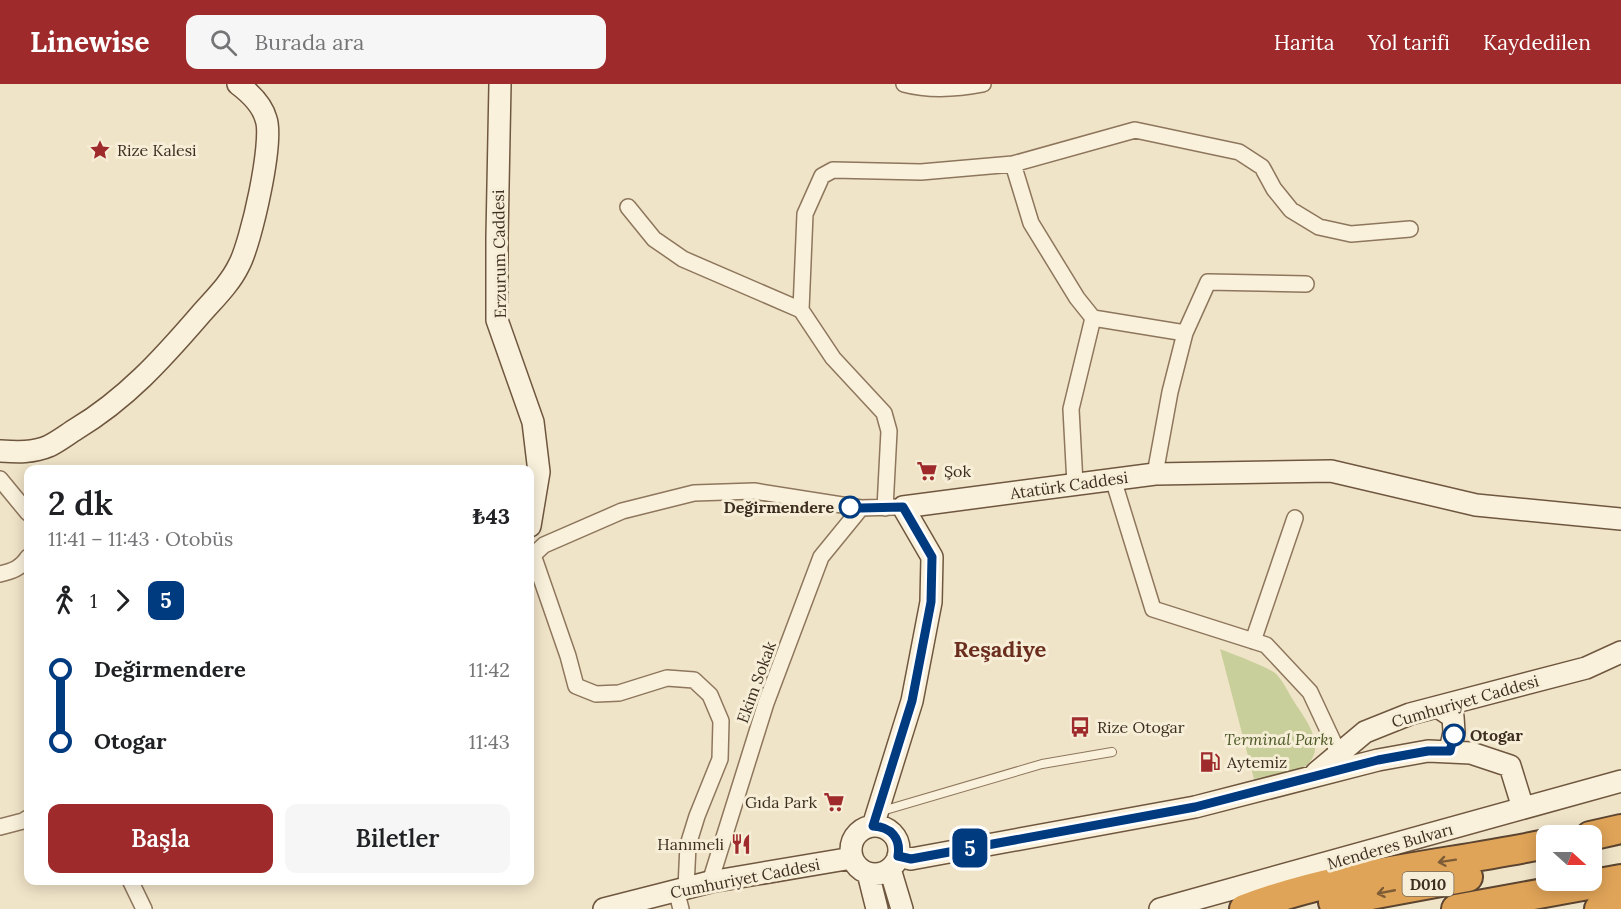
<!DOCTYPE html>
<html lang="tr">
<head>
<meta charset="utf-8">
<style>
  :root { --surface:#fff; --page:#f6f6f6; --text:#202124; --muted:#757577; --accent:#9e2a2b }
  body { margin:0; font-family:Lora,serif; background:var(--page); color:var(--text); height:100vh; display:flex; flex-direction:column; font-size:22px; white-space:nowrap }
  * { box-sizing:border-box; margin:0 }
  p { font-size:20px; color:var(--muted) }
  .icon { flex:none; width:33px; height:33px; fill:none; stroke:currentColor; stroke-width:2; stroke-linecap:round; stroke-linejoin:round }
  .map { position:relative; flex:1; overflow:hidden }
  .panel { position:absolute; left:24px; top:381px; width:510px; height:420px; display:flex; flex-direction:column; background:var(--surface); border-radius:12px; box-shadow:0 3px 15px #0003 }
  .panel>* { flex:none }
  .badge { padding:0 12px; border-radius:9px; font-size:21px; line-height:39px }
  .needle { width:39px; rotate:111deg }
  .fabs { position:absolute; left:1536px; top:741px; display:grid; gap:12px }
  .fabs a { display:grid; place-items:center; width:66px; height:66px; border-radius:12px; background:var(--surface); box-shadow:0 3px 15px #0003; font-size:30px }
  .map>.badge { position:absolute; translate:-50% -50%; box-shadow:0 0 0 3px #fff }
  .legs { display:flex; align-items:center; gap:9px; height:66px; padding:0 24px; font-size:20px }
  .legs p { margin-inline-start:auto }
  .overview { display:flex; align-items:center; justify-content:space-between; height:102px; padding:0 24px }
  h1 { font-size:33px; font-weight:600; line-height:45px }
  .cta { display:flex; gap:12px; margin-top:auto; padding:12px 24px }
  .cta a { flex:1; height:69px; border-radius:12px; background:var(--accent); color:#fff; font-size:24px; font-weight:600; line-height:69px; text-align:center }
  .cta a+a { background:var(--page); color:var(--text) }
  ul { padding:0 24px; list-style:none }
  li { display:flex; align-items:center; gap:21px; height:72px; font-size:22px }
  li i { display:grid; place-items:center; width:9px; height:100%; margin:0 8px; background:currentColor }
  li i::after { content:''; width:15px; height:15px; margin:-8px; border:4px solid; border-radius:50%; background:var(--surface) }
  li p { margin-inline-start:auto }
  li:first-child i { background:linear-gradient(#0000 50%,currentColor 0) }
  li:last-child i { background:linear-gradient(currentColor 50%,#0000 0) }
  header { display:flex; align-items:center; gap:36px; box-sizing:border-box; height:84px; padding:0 30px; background:var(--accent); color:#fff }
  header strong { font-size:28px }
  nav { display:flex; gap:33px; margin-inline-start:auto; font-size:21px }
  .search { width:420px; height:54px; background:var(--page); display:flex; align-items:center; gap:15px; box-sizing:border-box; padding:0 21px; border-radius:12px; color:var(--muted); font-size:22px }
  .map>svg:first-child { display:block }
  .green { fill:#c9cf9b }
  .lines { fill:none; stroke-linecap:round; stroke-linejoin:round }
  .lane-casing { stroke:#8d765c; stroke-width:10 }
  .street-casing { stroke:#8d765c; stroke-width:18 }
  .secondary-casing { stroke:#6f573f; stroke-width:24 }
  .highway-casing { stroke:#5b4430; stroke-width:32 }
  .lane { stroke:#faf1dc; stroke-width:8 }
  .street { stroke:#faf1dc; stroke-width:15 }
  .secondary { stroke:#faf1dc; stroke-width:21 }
  .highway { stroke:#e0a458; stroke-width:28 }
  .oneway { stroke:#7e5d36 }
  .line-1-casing { stroke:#fff; stroke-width:14 }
  .line-1 { stroke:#003b80; stroke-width:9 }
  .stop-1-dot { fill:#fff; stroke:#003b80; stroke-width:3 }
  .labels { text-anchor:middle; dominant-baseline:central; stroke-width:6; stroke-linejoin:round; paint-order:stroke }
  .shield { fill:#f7eed8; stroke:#756857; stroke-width:1.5 }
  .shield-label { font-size:15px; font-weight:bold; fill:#3d2e20 }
  .poi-label { font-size:16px; fill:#3d2e20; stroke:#f7eed8; text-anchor:start }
  .street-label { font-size:16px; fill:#3d2e20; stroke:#f7eed8 }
  .stop-label { font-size:16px; font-weight:bold; fill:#3d2e20; stroke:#f7eed8; text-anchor:end }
  .park-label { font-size:16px; font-style:italic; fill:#4d5a26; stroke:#f7eed8 }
  .district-label { font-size:22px; font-weight:bold; fill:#6b2e1e; stroke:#f7eed8 }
</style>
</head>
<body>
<header>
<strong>Linewise</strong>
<div class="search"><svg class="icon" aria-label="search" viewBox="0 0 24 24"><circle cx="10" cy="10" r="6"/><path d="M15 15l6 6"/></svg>Burada ara</div>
<nav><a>Harita</a><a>Yol tarifi</a><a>Kaydedilen</a></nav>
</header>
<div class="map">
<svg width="1621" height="825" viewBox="0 0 1621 825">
  <rect width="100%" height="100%" fill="#f0e4c8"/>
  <path class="green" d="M 1220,565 C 1233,570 1265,582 1275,589 C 1282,595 1288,608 1293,616 C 1306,636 1330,665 1303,684 L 1254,695 Z"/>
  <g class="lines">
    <g class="lane-casing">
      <path id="lane" d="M 882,727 L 1042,680 L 1112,668"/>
    </g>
    <g class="street-casing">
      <path id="street" d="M 904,0 C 930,7 957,5 983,0
        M 1013,80 L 1031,139 L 1077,214 L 1093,234 L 1185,249
        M 628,123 L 654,155 L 683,175 L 801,226 L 833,274 L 884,329 L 889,347 L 885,424
        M 801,226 L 805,130 L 822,92 L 833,86 L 921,88 L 1013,80 L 1135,46 L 1239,68 L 1262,83 L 1274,105 L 1291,126 L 1319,143 L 1351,150 L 1410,145
        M 1155,390 L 1170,308 L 1185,249 L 1208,198 L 1306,200
        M 0,395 L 28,429
        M 1113,395 L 1153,525 L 1266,561 L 1310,608 L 1339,670
        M 1075,400 L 1071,325 L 1093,234
        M 533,471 L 568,572 L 576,602 L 596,610 L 619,609 L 667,594 L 694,596 L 710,611 L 721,637 L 720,675 L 697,732 L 688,761 L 686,804
        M 530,474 L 544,461 L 622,427 L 694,409 L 754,407 L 861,424 L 894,423
        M 0,490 C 13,487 21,484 28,473
        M 1253,557 L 1295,434
        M 0,743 L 23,737 L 28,734
        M 130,796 L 144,825
        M 710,798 L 766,619 L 821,473 L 861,424
        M 676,806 L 681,825"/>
    </g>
    <g class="secondary-casing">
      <path id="secondary" d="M 500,0 L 497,153 L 497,236 L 533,338 L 539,388 L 530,442
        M 0,367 C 17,368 33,369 49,362 C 59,357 68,350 76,345 C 126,315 162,275 200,231 C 213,216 230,200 239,181 C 251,159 274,57 266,35 C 262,20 250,9 238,0
        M 1438,623 L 1453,633 L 1454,648 L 1450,667
        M 1316,689 L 1365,648 L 1410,630 L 1586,584 L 1621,568
        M851 766a24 24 0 1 1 48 0a24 24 0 1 1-48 0Z
        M 873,742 L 912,617 L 931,518 L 932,473 L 903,423 L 1155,390 L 1331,387 L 1476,421 L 1621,435
        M 898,772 L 911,775 L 1195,723 L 1378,676 L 1428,667 L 1471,669 L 1510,682 L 1523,724
        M 890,785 L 902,825
        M 868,789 L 877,825
        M 604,825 L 710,798 L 852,774
        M 1160,825 L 1621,697"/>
    </g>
    <g class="highway-casing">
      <path id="highway" d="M 1590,752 L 1621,745
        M 1333,818 L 1468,793
        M 1244,825 C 1341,788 1445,781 1546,760
        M 1456,825 L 1621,795
        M 1599,825 L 1621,820"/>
    </g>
    <use href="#lane" class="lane"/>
    <use href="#street" class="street"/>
    <use href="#secondary" class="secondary"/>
    <use href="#highway" class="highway"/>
  </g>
  <defs><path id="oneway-shaft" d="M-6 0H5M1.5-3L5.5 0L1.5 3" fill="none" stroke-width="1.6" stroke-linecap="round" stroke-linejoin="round" transform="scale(1.5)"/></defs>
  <g class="oneway">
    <use href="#oneway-shaft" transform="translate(1447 777) rotate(171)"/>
    <use href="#oneway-shaft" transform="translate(1386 808) rotate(169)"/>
  </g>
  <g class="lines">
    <g class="line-1-casing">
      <path id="line-1" d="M 850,423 L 861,424 L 903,423 L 932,473 L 931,518 L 912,617 L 873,742 C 891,743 901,754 898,772 L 911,775 L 1195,723 L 1378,676 L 1428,667 L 1450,667 L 1454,651"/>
    </g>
    <use href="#line-1" class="line-1"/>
  </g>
  <defs>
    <g id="sight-bare" transform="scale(1.62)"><path d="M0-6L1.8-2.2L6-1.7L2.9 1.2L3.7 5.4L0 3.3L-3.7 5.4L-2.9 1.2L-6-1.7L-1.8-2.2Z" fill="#9e2a2b" stroke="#f7eed8" stroke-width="2.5" paint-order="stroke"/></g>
    <g id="supermarket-bare" transform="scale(1.62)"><path d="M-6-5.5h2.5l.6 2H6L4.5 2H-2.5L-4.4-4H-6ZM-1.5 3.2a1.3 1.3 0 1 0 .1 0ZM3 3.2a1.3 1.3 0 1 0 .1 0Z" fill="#9e2a2b" stroke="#f7eed8" stroke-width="2.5" paint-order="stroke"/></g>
    <g id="bus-bare" transform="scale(1.62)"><path d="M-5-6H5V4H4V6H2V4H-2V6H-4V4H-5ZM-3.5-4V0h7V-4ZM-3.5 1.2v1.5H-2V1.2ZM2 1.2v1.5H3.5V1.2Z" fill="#9e2a2b" stroke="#f7eed8" stroke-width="2.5" paint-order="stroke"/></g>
    <g id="fuel-bare" transform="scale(1.62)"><path d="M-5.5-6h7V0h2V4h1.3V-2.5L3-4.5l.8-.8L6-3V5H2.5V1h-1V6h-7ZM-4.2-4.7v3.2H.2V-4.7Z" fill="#9e2a2b" stroke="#f7eed8" stroke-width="2.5" paint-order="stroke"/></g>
    <g id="restaurant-bare" transform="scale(1.62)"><path d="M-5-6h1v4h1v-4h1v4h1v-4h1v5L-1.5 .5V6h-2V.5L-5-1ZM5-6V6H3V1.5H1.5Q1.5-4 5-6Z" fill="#9e2a2b" stroke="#f7eed8" stroke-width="2.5" paint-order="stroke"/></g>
  </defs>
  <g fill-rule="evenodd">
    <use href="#sight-bare" x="100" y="66"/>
    <use href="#supermarket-bare" x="927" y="387"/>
    <use href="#bus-bare" x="1080" y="643"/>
    <use href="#fuel-bare" x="1210" y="678"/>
    <use href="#supermarket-bare" x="834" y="718"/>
    <use href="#restaurant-bare" x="741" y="760"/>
  </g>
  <g class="stop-1-dot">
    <circle cx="850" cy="423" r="10"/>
    <circle cx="1454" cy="651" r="10"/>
  </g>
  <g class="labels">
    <rect class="shield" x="1402.5" y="788" width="51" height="24" rx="4.5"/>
    <g class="shield-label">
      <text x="1428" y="800">D010</text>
    </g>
    <g class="poi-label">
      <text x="117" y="66">Rize Kalesi</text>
      <text x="944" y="387">Şok</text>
      <text x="1097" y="643">Rize Otogar</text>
      <text x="1227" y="678">Aytemiz</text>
      <text x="817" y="718" text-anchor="end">Gıda Park</text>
      <text x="724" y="760" text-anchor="end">Hanımeli</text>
    </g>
    <g class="street-label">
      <text transform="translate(499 170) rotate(-91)">Erzurum Caddesi</text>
      <text transform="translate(1069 401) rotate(-8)">Atatürk Caddesi</text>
      <text transform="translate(756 598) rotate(-70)">Ekim Sokak</text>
      <text transform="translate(1465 617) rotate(-16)">Cumhuriyet Caddesi</text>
      <text transform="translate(1390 762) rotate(-16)">Menderes Bulvarı</text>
      <text transform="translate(745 794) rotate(-11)">Cumhuriyet Caddesi</text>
    </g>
    <g class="stop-label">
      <text x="834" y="423">Değirmendere</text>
      <text x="1470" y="651" text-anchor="start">Otogar</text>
    </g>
    <g class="park-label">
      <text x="1279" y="655">Terminal Parkı</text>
    </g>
    <g class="district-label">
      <text x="1000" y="565">Reşadiye</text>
    </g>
  </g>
</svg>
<div class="fabs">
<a><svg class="needle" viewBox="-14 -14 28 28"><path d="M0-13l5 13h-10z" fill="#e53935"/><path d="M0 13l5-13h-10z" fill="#757577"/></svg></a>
</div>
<b class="badge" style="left:970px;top:764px;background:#003b80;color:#fff">5</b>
<section class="panel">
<div class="overview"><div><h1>2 dk</h1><p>11:41 – 11:43 · Otobüs</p></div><b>₺43</b></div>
<div class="legs"><svg class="icon" aria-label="walk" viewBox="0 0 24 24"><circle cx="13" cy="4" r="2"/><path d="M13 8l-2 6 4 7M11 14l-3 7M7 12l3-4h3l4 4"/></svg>1<svg class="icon" aria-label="forward" viewBox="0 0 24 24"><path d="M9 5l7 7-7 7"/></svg><b class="badge" style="background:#003b80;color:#fff">5</b></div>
<ul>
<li><i style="color:#003b80"></i><b>Değirmendere</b><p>11:42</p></li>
<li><i style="color:#003b80"></i><b>Otogar</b><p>11:43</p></li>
</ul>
<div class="cta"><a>Başla</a><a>Biletler</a></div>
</section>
</div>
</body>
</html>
